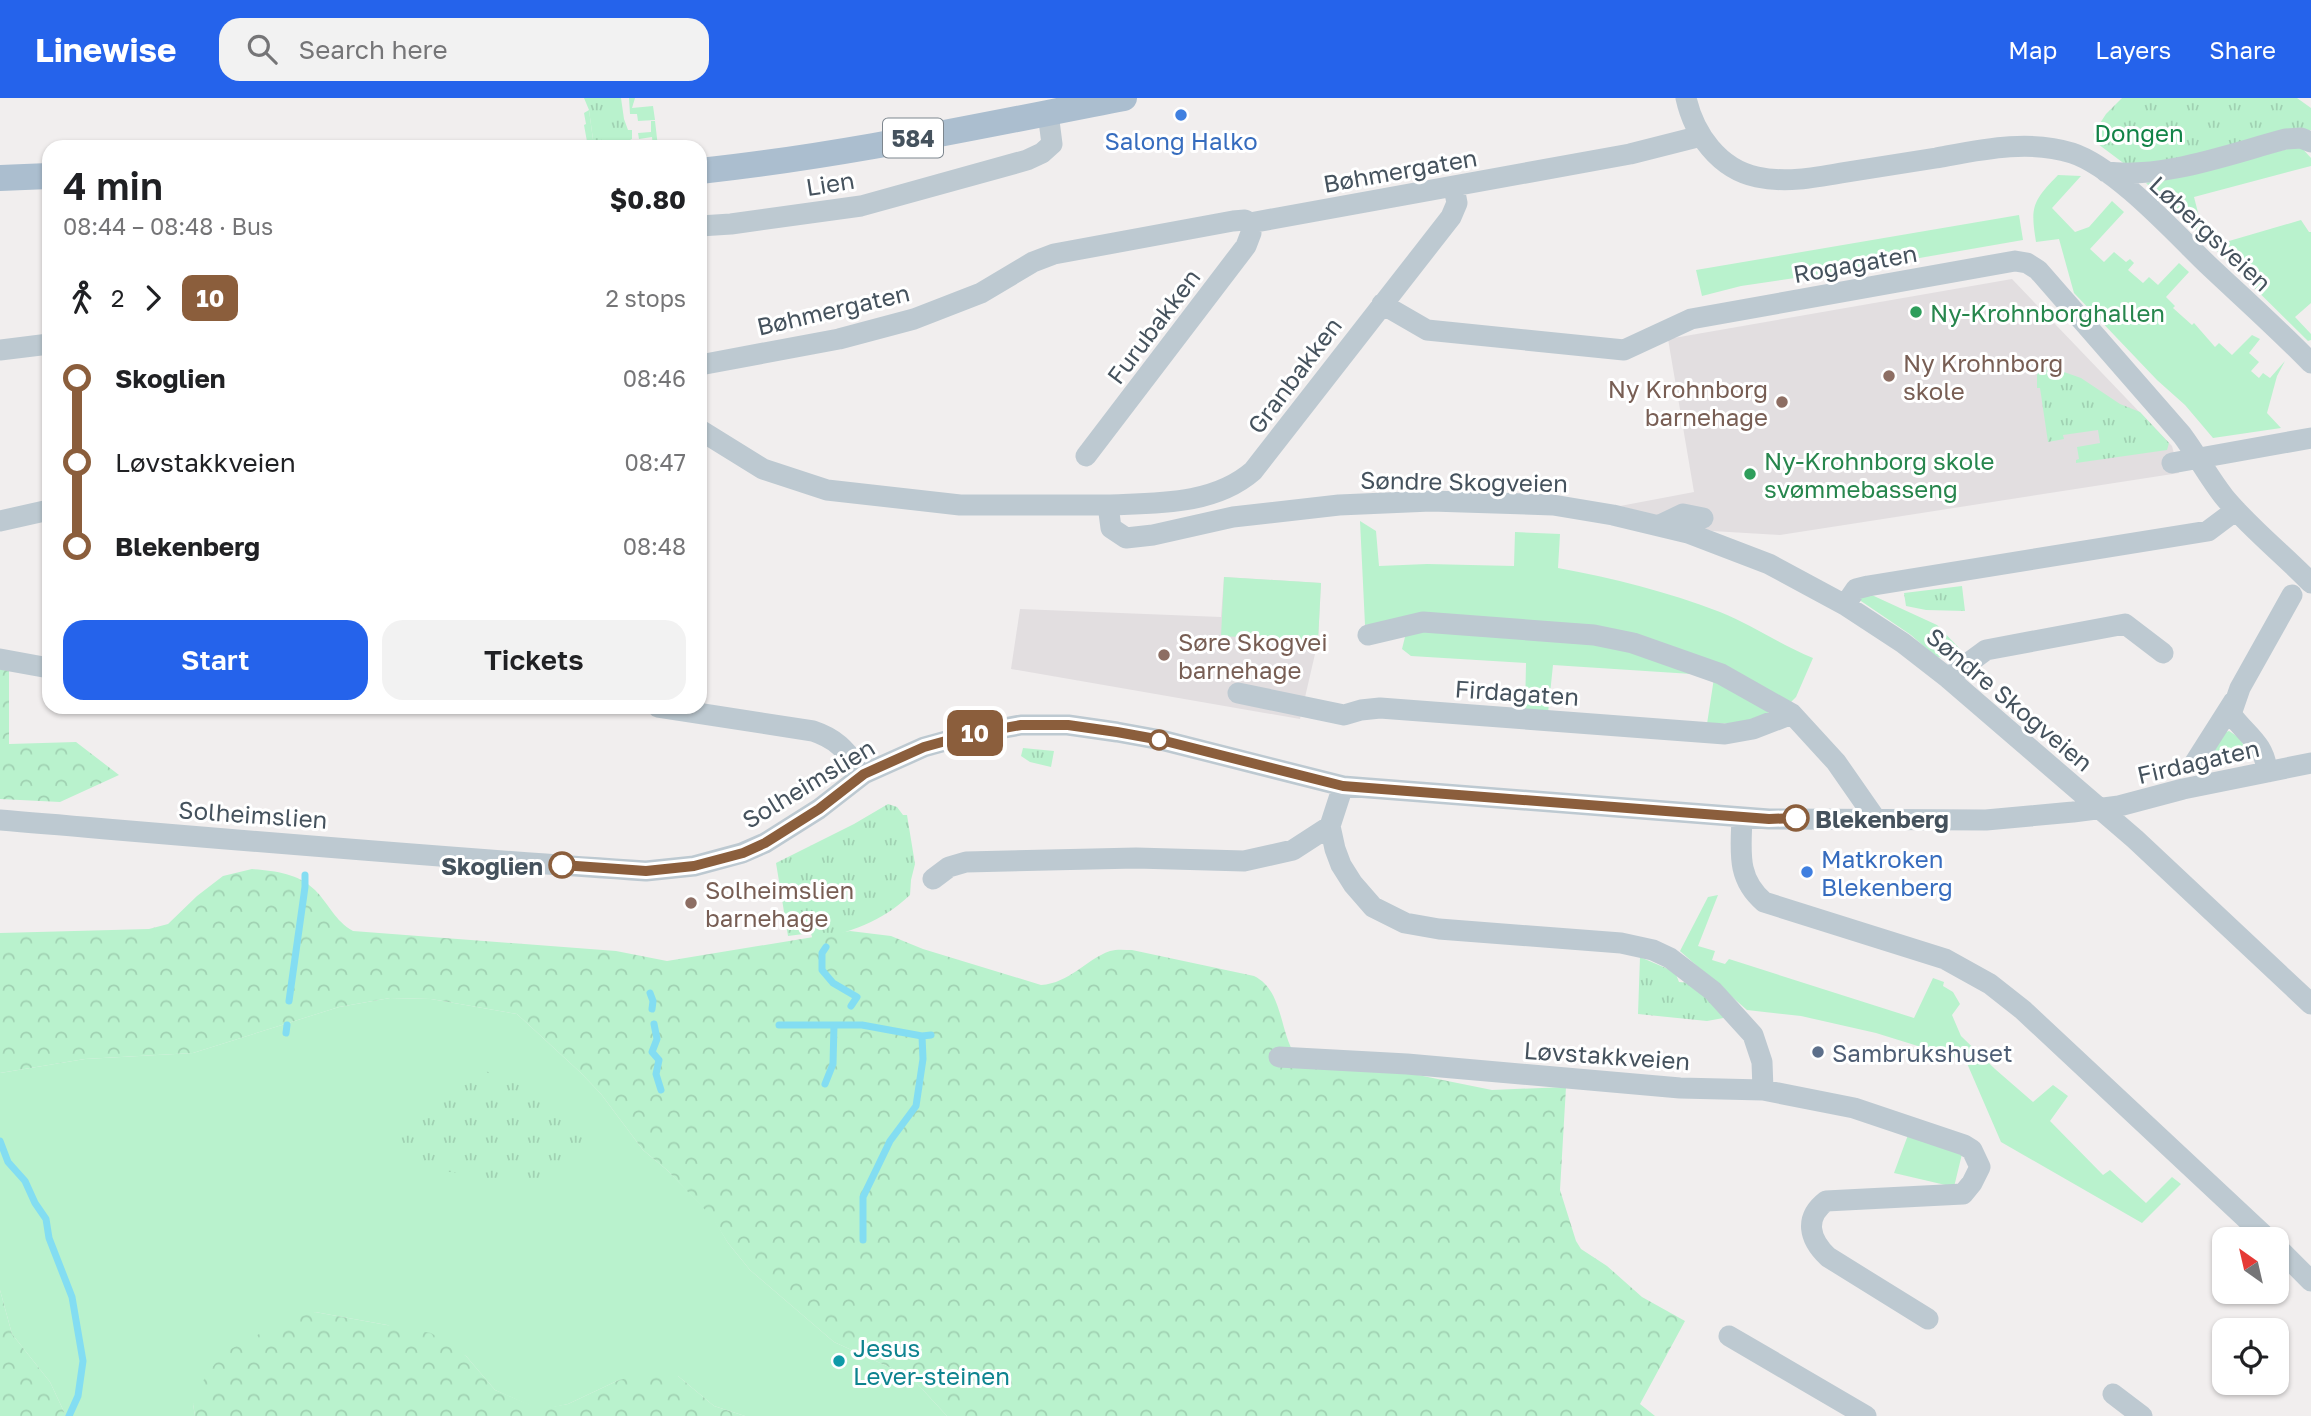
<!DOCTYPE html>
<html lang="en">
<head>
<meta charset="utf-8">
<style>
  :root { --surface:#fff; --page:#f2f2f2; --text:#202124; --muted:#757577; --accent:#2563eb }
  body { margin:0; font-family:"Golos Text",sans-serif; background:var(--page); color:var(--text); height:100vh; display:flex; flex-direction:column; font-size:26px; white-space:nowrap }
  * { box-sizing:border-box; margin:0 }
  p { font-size:23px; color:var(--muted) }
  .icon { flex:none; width:38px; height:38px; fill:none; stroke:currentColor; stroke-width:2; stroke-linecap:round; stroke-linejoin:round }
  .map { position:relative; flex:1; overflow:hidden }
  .details { position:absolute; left:42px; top:42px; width:665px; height:574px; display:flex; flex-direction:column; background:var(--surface); border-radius:21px; box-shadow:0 2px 5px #0004 }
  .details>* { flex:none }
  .badge { padding:0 14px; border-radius:10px; font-size:24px; line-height:46px }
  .needle { width:46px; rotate:326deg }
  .fabs { position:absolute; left:2212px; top:1129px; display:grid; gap:14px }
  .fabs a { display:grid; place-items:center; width:77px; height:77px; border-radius:14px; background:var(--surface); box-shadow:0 2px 5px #0004; font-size:35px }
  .map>.badge { position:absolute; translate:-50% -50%; box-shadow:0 0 0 4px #fff }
  .legs { display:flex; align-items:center; gap:10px; height:77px; padding:0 21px; font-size:23px }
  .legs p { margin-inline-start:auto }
  .overview { display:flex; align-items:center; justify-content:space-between; height:119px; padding:0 21px }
  h1 { font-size:38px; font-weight:600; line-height:52px }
  .action { display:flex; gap:14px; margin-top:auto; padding:14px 21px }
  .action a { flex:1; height:80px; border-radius:21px; background:var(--accent); color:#fff; font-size:28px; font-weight:600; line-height:80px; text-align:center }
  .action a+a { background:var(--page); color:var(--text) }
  ul { padding:0 21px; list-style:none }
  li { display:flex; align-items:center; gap:24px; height:84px; font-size:26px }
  li i { display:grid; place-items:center; width:10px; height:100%; margin:0 9px; background:currentColor }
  li i::after { content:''; width:18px; height:18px; margin:-9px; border:5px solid; border-radius:50%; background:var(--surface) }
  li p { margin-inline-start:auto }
  li:first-child i { background:linear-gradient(#0000 50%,currentColor 0) }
  li:last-child i { background:linear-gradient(currentColor 50%,#0000 0) }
  header { display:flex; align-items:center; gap:42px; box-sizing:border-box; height:98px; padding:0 35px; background:var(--accent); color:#fff }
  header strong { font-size:33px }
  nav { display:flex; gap:38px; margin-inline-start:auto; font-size:24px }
  .search { width:490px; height:63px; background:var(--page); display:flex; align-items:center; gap:18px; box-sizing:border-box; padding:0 24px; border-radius:21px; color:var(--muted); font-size:26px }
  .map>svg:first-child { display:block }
  .education { fill:#e2dee0 }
  .green { fill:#b9f2cd }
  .forest { fill:url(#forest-crowns) }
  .park { fill:url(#park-tufts) }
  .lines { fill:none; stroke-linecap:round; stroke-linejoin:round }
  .stream { stroke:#83ddf2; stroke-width:7 }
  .minor { stroke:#bdc9d1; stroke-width:21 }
  .major { stroke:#abbecf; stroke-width:26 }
  .line-1-casing { stroke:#fff; stroke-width:16 }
  .line-1 { stroke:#8b5e3c; stroke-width:10 }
  .shop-dot { fill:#3f7fe0; stroke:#fff; stroke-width:2.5 }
  .leisure-dot { fill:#2e9e5b; stroke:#fff; stroke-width:2.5 }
  .education-dot { fill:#8d6e63; stroke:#fff; stroke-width:2.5 }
  .stop-1-dot { fill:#fff; stroke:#8b5e3c; stroke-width:3.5 }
  .service-dot { fill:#5c6f8a; stroke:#fff; stroke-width:2.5 }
  .culture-dot { fill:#0f9aa8; stroke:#fff; stroke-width:2.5 }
  .labels { text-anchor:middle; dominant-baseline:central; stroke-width:6; stroke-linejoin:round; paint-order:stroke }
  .shield { fill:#fff; stroke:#7d868e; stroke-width:2 }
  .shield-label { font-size:23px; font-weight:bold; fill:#45525d }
  .park-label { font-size:24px; fill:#118347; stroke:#fff }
  .shop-label { font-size:24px; fill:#366cbe; stroke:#fff }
  .street-label { font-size:24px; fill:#45525d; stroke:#fff }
  .leisure-label { font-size:24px; fill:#27864d; stroke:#fff; text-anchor:start }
  .education-label { font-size:24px; fill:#785e54; stroke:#fff; text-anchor:start }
  .stop-label { font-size:24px; font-weight:bold; fill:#45525d; stroke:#fff; text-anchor:start }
  .service-label { font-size:24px; fill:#4e5e75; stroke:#fff; text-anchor:start }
  .culture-label { font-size:24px; fill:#0d838f; stroke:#fff; text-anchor:start }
</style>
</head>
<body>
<header>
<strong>Linewise</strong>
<div class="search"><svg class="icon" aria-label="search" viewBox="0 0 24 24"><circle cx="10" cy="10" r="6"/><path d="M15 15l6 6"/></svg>Search here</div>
<nav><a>Map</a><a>Layers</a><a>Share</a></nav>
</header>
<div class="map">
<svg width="2311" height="1318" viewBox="0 0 2311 1318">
  <defs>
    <pattern id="forest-crowns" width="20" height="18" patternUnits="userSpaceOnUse" patternTransform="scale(1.75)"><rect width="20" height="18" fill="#b9f2cd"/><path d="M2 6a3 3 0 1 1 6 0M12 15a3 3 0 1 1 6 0" fill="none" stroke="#a0d1b2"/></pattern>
    <pattern id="park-tufts" width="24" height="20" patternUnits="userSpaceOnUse" patternTransform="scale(1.75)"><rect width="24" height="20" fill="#b9f2cd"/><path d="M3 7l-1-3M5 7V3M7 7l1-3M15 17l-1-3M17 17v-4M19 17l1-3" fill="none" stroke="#a0d1b2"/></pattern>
  </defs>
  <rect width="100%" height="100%" fill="#f1eeee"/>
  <path class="education" d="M 2012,181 L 2172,348 L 2179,375 L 1780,437 L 1712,433 L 1620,408 L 1694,394 L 1668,241 Z
    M 1224,479 L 1321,485 L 1318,543 L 1300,621 L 1011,571 L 1020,511 L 1221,519 Z"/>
  <path class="green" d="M 629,0 L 635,0 L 632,10 L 653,8 L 655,22 L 638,23 L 637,16 L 630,16 Z
    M 589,12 L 594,49 L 588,49 L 584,27 L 586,26 L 584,15 Z
    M 651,23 L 655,23 L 658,49 L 653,49 L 652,39 L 639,41 L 638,35 L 651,34 Z
    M 2300,48 L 2311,60 L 2311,68 L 2194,99 L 2203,134 L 2195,131 L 2146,85 Z
    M 2058,77 L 2081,78 L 2052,110 L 2075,134 L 2089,129 L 2112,103 L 2124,114 L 2090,151 L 2104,164 L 2114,154 L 2126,164 L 2130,161 L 2134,165 L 2128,172 L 2143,185 L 2149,179 L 2158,187 L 2179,165 L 2189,174 L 2166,199 L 2175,208 L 2173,210 L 2192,227 L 2194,225 L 2215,249 L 2219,245 L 2232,257 L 2252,237 L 2260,241 L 2249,255 L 2259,264 L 2251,273 L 2259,280 L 2263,275 L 2270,280 L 2285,263 L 2277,278 L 2267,315 L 2281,330 L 2213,340 L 2185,307 L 2157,282 L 2074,195 L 2059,141 L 2036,144 C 2030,108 2033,103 2058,77 Z
    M 2019,117 L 2023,142 L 1862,170 L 1741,188 L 1702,198 L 1696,172 Z
    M 2301,122 L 2309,134 L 2311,134 L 2311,205 L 2295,219 L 2311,236 L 2311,242 L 2308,243 L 2212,148 Z
    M 1360,423 L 1376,433 L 1379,468 L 1427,466 L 1514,468 L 1515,434 L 1560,436 L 1558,470 C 1613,480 1668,494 1720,514 C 1752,527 1781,547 1813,560 L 1796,599 L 1790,605 L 1669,550 L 1442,518 L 1365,527 Z
    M 1224,479 L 1321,485 L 1318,543 L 1221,538 Z
    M 1863,493 L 1937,527 L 1960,551 L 1946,560 L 1936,559 L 1911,537 L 1858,501 Z
    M 1407,531 L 1637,550 L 1707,577 L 1553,567 L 1548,615 L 1525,614 L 1526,565 L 1411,558 L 1402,551 Z
    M 1714,580 L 1768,606 L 1768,615 L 1740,625 L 1707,626 Z
    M 2229,633 C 2242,641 2249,648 2239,662 L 2200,671 L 2223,635 Z
    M 1718,797 L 1698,848 L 1715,853 L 1712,862 L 1725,866 L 1729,861 L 1914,920 L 1933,880 L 1944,884 L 1943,888 L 1953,894 L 1960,906 L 1952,917 L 1961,938 L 1995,971 L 2033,1004 L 2053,987 L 2068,998 L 2050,1023 L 2103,1077 L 2110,1072 L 2146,1105 L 2172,1079 L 2181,1086 L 2142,1125 L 2001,1044 L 1966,963 L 1876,935 L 1801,918 L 1747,912 L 1680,853 L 1708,799 Z
    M 390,900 L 431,901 L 517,916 L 581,975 L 601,996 L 643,1052 L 667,1072 L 712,1118 L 728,1145 L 750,1172 L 834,1244 L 911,1279 L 947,1318 L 745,1318 L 714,1308 L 678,1278 L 619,1282 L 568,1306 L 540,1312 L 495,1292 L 466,1258 L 387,1227 L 315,1214 L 193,1306 L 195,1318 L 66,1318 L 50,1284 L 12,1236 L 0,1192 L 0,975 L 85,961 L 193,955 L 339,909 Z
    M 1908,1037 L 1962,1056 L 1954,1089 L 1894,1075 Z"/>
  <path class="forest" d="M 0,568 L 9,570 L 9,646 L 76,644 L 119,677 L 60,704 L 0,701 Z
    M 252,771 C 275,773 298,775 315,792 C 329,806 335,823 353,833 L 616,853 L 667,863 L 850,833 L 891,838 L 923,851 L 1041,887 C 1070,885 1085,862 1110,853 C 1117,851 1125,852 1132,852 L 1254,878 C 1283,892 1279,932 1295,957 L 1408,975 L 1492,992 L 1566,989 L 1560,1092 L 1576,1143 L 1581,1151 L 1607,1168 L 1642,1199 L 1685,1223 L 1640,1306 L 1655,1318 L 947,1318 L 911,1279 L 834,1244 L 750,1172 L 728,1145 L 711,1118 L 667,1072 L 643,1052 L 601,996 L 581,975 L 517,916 L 431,901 L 390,900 L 339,909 L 193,955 L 85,961 L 0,975 L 0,835 L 149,831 L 168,826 L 197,798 L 223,778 Z
    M 0,1192 L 12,1236 L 50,1284 L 66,1318 L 0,1318 Z
    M 315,1214 L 431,1235 L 466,1258 L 495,1292 L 540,1311 L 568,1306 L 619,1282 L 647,1275 L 678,1278 L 714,1308 L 745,1318 L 195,1318 L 193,1306 L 205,1279 L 223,1255 L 280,1225 Z"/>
  <path class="park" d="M 584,0 L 621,0 L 624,21 L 628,32 L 632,32 L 632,41 L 624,45 L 624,49 L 594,49 L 589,12 Z
    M 2122,0 L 2297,0 L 2311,10 L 2311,32 L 2175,63 L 2130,70 L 2094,43 L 2093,36 L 2106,16 Z
    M 2047,268 L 2081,280 L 2120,306 L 2140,314 L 2169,345 L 2167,352 L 2076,365 L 2076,362 L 2079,361 L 2077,349 L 2100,345 L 2098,332 L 2063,337 L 2064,341 L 2048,344 L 2040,290 L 2037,290 L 2037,277 L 2041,269 Z
    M 1962,488 L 1965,513 L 1926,512 L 1906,508 L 1904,495 Z
    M 1023,650 L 1054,653 L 1051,669 L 1030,664 L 1021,658 Z
    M 888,706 L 897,709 L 903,717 L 907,717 L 915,766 L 911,782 L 910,797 C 882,824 850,834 813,843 L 811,835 L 788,838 L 776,765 L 854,726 Z
    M 1640,859 L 1675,874 L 1679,884 L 1692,885 L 1729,919 L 1707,923 L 1638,916 Z
    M 469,967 C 511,983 574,1001 597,1041 L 587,1064 L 543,1088 L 530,1087 L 438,1072 L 409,1060 L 391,1046 L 429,1016 Z"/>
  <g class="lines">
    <path class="stream" d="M 826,849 L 822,855 L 822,872 L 833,885 L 857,899 L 851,908
      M 650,895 L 653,903 L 652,911
      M 289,903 L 305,789 L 305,777
      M 654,926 L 657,941 L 652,954 L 659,962 L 656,976 L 661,992
      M 779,927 L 862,927 L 922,938 L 931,937
      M 286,935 L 287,927
      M 825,986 L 833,966 L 834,927
      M 0,1043 L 8,1064 L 25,1083 L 35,1105 L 46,1121 L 49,1140 L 72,1199 L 83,1263 L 78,1298 L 69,1318
      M 863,1142 L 863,1099 L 890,1043 L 916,1008 L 923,961 L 922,938"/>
    <path class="minor" d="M 1686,0 C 1694,36 1719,71 1757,79 C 1785,85 1813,80 1841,75 C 1873,70 1904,65 1936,60 C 1980,52 2028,41 2072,55 C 2115,69 2174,134 2207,166 C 2242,199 2278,231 2311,265
      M 2106,74 C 2164,81 2229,56 2286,41 L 2301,40 L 2311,44
      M 700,128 L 731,126 L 861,108 L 1027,62 L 1042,55 L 1052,46 L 1048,15
      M 1382,206 L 1427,232 L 1624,252 L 1691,221 L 2015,163 L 2027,165 L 2038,172 L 2182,337 C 2197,357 2209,380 2225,400 C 2251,431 2283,456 2311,485
      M 0,252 L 49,246
      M 700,267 L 839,241 L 914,221 L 981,195 L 1033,164 L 1054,156 L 1233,123 L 1245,122 L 1250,125 L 1630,56 L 1701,38
      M 700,332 L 763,371 L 827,392 L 960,407 L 1108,407 L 1111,430 L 1126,440 L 1153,437 L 1233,419 L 1339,407 L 1431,403 L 1553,407 L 1613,417 L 1688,435 L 1769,466 L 1845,507 L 1903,545 L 1948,580 L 2135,741 L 2311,906
      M 1086,358 L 1246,148 L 1251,135 L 1250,125
      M 2172,365 L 2311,340
      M 1108,407 C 1157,405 1214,407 1253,373 L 1451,119 L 1457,105 L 1454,89
      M 0,423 L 49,412
      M 1660,427 L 1683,416 L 1703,420
      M 1845,507 L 1856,491 L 1868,488 L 2208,433 L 2236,412
      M 1368,537 L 1423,524 L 1594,537 L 1633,545 L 1721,576 L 1792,616
      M 0,561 L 49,570
      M 1948,580 L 1986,552 L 2125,526 L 2163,555
      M 1238,595 L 1344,617 L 1361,612 L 1380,610 L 1725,636 L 1753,631 L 1792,616 L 1836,664 L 1875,720
      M 658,609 L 813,633 C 840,642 847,655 864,676
      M 2194,666 L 2234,603
      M 2267,674 C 2265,645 2246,637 2231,616 L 2240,590 L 2292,497
      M 1343,688 L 1330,728 L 1335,751 L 1341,767 L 1353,786 L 1373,809 L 1405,825 L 1439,831 L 1621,845 L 1653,852 L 1670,860 L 1713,893 L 1753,937 L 1762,964 L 1763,992
      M 1742,719 C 1741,753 1736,780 1764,804 L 1945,861 L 1990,886 L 2023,912 L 2268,1141
      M 0,722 C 215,740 430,759 646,773 L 694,768 L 742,755 L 765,745 L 819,711 L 864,676 L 924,649 L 971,636 L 1021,627 L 1068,627 L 1117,634 L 1161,642 L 1343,688 L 1769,721 L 1986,722 L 2073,714 L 2119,708 L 2183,691 L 2311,665
      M 933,781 L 949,769 L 966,764 L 1136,760 L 1244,763 L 1293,752 L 1330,728
      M 1279,959 L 1407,966 L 1680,990 L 1763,992 L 1854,1010 L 1964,1047 L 1972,1052 L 1980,1069 L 1972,1085 L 1963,1096 L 1826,1103 C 1804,1120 1809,1141 1828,1159 L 1928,1221
      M 2277,1149 L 2311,1183
      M 1729,1238 L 1866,1318
      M 2113,1296 L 2142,1318"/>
    <path class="major" d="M 700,73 C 842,58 984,27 1124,0
      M 0,80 L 49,78"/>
  </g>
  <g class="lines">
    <g class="line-1-casing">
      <path id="line-1" d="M 562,767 L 646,773 L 694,768 L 743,755 L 765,745 L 819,711 L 864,676 L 924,649 L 971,636 L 1021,627 L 1068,627 L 1117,634 L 1161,642 L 1343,688 L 1769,721 L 1796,720"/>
    </g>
    <use href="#line-1" class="line-1"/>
  </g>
  <g class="shop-dot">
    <circle cx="1181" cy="17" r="7"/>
    <circle cx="1807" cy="774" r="7"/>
  </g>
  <g class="leisure-dot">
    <circle cx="1916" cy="214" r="7"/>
    <circle cx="1750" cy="376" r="7"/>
  </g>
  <g class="education-dot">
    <circle cx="1889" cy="278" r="7"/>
    <circle cx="1782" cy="304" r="7"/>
    <circle cx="1164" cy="557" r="7"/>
    <circle cx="691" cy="805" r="7"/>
  </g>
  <g class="stop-1-dot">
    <circle cx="1159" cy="642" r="9"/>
    <circle cx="1796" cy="720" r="12"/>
    <circle cx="562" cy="767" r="12"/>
  </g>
  <circle class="service-dot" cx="1818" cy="954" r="7"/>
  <circle class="culture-dot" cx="839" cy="1263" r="7"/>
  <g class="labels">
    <rect class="shield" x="883" y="20.5" width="60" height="39" rx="5"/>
    <g class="shield-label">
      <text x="913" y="40">584</text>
    </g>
    <g class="park-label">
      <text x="2139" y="34">Dongen</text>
    </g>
    <g class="shop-label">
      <text x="1181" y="42">Salong Halko</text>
      <text x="1821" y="760" text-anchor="start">Matkroken<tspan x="1821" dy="28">Blekenberg</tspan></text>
    </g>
    <g class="street-label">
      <text transform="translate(1400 72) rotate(-10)">Bøhmergaten</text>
      <text transform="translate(830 85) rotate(-9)">Lien</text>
      <text transform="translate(2211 135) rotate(43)">Løbergsveien</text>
      <text transform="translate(1855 165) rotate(-10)">Rogagaten</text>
      <text transform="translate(833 211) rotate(-13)">Bøhmergaten</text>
      <text transform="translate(1153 228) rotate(-53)">Furubakken</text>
      <text transform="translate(1294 277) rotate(-53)">Granbakken</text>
      <text transform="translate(1464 383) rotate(1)">Søndre Skogveien</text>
      <text transform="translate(1517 594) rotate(4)">Firdagaten</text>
      <text transform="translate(2010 601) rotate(40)">Søndre Skogveien</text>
      <text transform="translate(2198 663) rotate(-13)">Firdagaten</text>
      <text transform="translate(808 685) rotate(-31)">Solheimslien</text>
      <text transform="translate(253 716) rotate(4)">Solheimslien</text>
      <text transform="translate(1607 957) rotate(4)">Løvstakkveien</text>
    </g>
    <g class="leisure-label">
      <text x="1930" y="214">Ny-Krohnborghallen</text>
      <text x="1764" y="362">Ny-Krohnborg skole<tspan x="1764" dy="28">svømmebasseng</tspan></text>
    </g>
    <g class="education-label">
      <text x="1903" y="264">Ny Krohnborg<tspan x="1903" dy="28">skole</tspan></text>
      <text x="1768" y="290" text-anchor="end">Ny Krohnborg<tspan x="1768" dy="28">barnehage</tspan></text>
      <text x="1178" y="543">Søre Skogvei<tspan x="1178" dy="28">barnehage</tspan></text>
      <text x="705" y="791">Solheimslien<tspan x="705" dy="28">barnehage</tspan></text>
    </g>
    <g class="stop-label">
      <text x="1815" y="720">Blekenberg</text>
      <text x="543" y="767" text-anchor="end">Skoglien</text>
    </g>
    <g class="service-label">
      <text x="1832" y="954">Sambrukshuset</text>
    </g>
    <g class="culture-label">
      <text x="853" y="1249">Jesus<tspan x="853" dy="28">Lever-steinen</tspan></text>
    </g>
  </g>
</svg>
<div class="fabs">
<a><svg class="needle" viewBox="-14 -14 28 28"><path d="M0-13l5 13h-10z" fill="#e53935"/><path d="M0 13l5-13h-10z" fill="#757577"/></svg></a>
<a><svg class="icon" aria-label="locate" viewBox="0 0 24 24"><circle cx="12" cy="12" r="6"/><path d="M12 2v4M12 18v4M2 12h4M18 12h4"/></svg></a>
</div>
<b class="badge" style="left:975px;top:635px;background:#8b5e3c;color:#fff">10</b>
<section class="details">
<div class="overview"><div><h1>4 min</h1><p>08:44 – 08:48 · Bus</p></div><b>$0.80</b></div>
<div class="legs"><svg class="icon" aria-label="walk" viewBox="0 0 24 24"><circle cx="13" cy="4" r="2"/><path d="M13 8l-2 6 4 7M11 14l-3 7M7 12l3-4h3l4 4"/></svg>2<svg class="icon" aria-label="forward" viewBox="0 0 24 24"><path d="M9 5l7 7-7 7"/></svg><b class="badge" style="background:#8b5e3c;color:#fff">10</b><p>2 stops</p></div>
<ul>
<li><i style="color:#8b5e3c"></i><b>Skoglien</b><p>08:46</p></li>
<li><i style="color:#8b5e3c"></i><span>Løvstakkveien</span><p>08:47</p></li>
<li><i style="color:#8b5e3c"></i><b>Blekenberg</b><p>08:48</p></li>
</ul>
<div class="action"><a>Start</a><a>Tickets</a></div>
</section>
</div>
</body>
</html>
